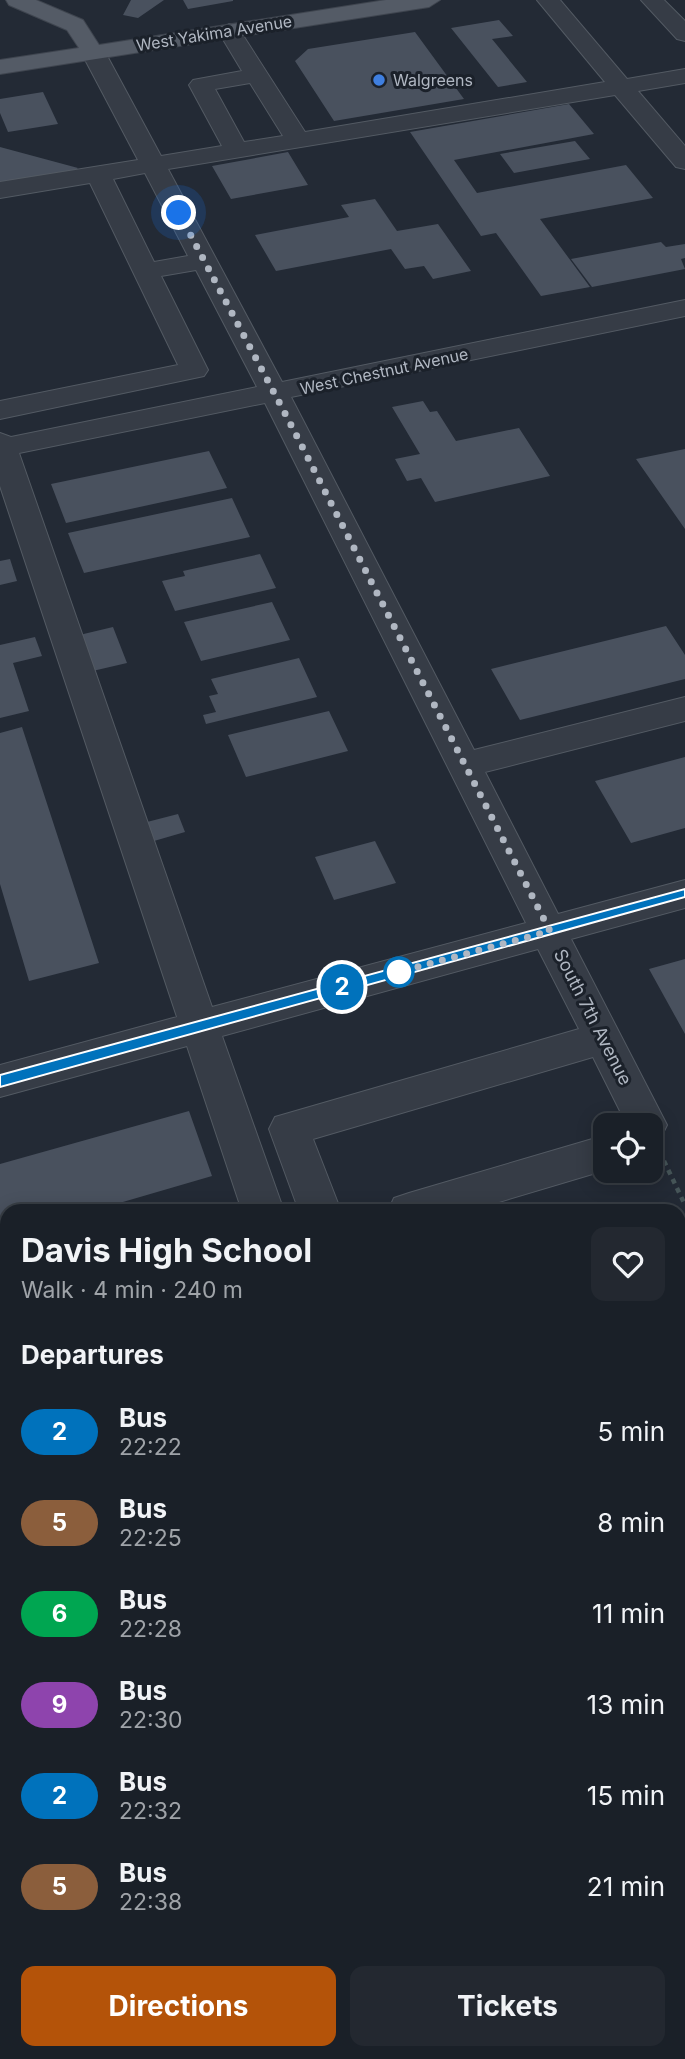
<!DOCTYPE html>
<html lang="en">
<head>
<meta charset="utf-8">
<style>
  :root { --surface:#1a2028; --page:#232830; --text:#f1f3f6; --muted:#9fa3a8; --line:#383e45; --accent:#b45309 }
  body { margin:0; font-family:Inter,sans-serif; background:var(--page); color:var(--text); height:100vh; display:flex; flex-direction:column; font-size:26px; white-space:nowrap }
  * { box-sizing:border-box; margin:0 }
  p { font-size:23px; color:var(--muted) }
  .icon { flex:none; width:38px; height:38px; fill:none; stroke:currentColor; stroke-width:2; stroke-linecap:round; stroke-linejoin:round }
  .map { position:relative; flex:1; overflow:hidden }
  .drawer { position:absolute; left:0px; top:1204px; width:686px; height:856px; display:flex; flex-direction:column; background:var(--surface); border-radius:21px 21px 0 0; box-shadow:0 4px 18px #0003,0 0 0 2px var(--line) }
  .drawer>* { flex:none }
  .badge { padding:0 14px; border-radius:23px; font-size:24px; line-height:46px }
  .buttons { position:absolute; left:593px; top:1113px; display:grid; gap:14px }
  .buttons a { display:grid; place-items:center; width:70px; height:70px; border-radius:14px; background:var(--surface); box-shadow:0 4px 18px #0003,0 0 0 2px var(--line); font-size:35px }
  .you { position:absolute; width:35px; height:35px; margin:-18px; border:5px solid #fff; border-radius:50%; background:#1a73e8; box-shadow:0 0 0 10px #1a73e833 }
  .map>.badge { position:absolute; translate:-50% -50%; box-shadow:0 0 0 4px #fff }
  h2 { padding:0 21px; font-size:26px; line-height:63px }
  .round { display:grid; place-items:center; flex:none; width:74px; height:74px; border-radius:14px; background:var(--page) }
  .summary { display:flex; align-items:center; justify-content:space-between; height:119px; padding:0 21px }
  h1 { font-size:33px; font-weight:700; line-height:52px }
  .primary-button { display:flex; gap:14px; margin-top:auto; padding:14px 21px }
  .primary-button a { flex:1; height:80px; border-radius:14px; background:var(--accent); color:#fff; font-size:28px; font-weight:700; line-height:80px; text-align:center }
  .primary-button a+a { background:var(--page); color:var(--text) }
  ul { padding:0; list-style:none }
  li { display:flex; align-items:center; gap:21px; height:91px; padding:0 21px }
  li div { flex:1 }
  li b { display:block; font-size:26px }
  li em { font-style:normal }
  li .badge { min-width:77px; font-weight:700; text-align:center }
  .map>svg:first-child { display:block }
  .building { fill:#49515e }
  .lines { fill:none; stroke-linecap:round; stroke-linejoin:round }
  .minor-casing { stroke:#535a63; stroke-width:2 }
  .major-casing { stroke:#3f454f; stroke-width:2 }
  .path { stroke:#465558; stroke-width:4.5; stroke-dasharray:5 5; stroke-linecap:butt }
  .minor { fill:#363c46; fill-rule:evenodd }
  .major { fill:#545b66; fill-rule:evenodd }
  .line { fill:#0072bc; stroke:#fff; stroke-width:2 }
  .walk { stroke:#b0b7c2; stroke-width:7; stroke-dasharray:0 12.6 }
  .shop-dot { fill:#3f7fe0; stroke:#1b212a; stroke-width:2.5 }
  .stop-dot { fill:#fff; stroke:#0072bc; stroke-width:3.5 }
  .labels { text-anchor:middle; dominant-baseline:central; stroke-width:6; stroke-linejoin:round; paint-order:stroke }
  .far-street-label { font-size:16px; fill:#b0b7c2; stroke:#1b212a }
  .far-poi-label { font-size:16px; fill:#b0b7c2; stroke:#1b212a; text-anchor:start }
  .street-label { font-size:18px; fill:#b0b7c2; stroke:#1b212a }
</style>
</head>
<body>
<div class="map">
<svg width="685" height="2059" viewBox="0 0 685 2059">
  <rect width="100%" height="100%" fill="#232a35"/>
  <path class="building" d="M 131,0 L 164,0 L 138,18 L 123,15 Z
    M 183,0 L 233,0 L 233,1 L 188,9 Z
    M 499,20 L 513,36 L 492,39 L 527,82 L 498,87 L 451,28 Z
    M 415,32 L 464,99 L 334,121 L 295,61 L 308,49 Z
    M 43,92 L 58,124 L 8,132 L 0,113 L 0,99 Z
    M 569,104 L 594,134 L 454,160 L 477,193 L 626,165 L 653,198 L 540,219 L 590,287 L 541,296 L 496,233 L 481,236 L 410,132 Z
    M 575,141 L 590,159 L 514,173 L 500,154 Z
    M 0,147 L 78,168 L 65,178 L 0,189 Z
    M 288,152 L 308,185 L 231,199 L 212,166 Z
    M 375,199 L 397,231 L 438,224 L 471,271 L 433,279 L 424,266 L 405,269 L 391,249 L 276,271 L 255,235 L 349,217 L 341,205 Z
    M 661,242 L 666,247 L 685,244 L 685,258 L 681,259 L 685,269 L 592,287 L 571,259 Z
    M 423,401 L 430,412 L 437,411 L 456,441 L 519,428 L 550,476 L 435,502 L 421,478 L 407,481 L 395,459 L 420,454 L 392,407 Z
    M 685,449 L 685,529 L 636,459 Z
    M 209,451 L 227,488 L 66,523 L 51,484 Z
    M 232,498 L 250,537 L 84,573 L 68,533 Z
    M 260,554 L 276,588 L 175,611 L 162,581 L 185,576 L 183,571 Z
    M 10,559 L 17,581 L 0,585 L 0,561 Z
    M 272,602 L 290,640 L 201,661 L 184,622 Z
    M 666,626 L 685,655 L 685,679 L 520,720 L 491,669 Z
    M 113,627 L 127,663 L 84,673 L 71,637 Z
    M 35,637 L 42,656 L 13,663 L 29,711 L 0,718 L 0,645 Z
    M 299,658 L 317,697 L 206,724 L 203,715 L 216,712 L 209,696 L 218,694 L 211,679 Z
    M 329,711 L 348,751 L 246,777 L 228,735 Z
    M 22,727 L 99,963 L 29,981 L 0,884 L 0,733 Z
    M 685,757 L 685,828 L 631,843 L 595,781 Z
    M 178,814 L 185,832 L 154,841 L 147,822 Z
    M 375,841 L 396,883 L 334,900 L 315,857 Z
    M 685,959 L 685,1034 L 649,969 Z
    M 189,1111 L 212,1176 L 92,1211 L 7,1211 L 7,1236 L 0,1238 L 0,1164 Z
    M 7,1249 L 7,1300 L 0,1302 L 0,1251 Z
    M 7,1376 L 7,1413 L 2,1415 L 0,1378 Z
    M 679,1378 L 685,1390 L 685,1842 L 679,1828 Z"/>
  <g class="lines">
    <g class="minor-casing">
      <path id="minor" d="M 537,0 L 560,0 L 627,79 L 685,69 L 685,83 L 638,91 L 685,146 L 685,169 L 676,167 L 615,95 L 168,169 L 282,382 L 685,300 L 685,316 L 291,397 L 474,750 L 685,697 L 685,721 L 485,772 L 558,914 L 685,880 L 685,908 L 571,939 L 667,1125 L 661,1137 L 651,1141 L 651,1125 L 627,1125 L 593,1057 L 313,1139 L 341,1211 L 299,1211 L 269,1129 L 275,1117 L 579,1029 L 538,949 L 222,1036 L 284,1211 L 242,1211 L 187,1046 L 0,1097 L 0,1065 L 177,1017 L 0,486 L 0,433 L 11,437 L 257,387 L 196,270 L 161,276 L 208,370 L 204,376 L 0,419 L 0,401 L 178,365 L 90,183 L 0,198 L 0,182 L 138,160 L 81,52 L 85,47 L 101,47 L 105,52 L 161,156 L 222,146 L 189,85 L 193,80 L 242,71 L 218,31 L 229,24 L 237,26 L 305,132 L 605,82 ZM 250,83 L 283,136 L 244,142 L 215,89 ZM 145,173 L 188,256 L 154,262 L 113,179 ZM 265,403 L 526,923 L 212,1007 L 19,453 Z
        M 641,0 L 664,0 L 685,21 L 685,41 L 677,39 Z
        M 606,1135 L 606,1170 L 469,1211 L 388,1211 L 394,1198 L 409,1193 Z
        M 530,2053 L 584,2053 L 586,2059 L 532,2059 Z
        M 606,2053 L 660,2053 L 662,2059 L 608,2059 Z"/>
    </g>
    <g class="major-casing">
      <path id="major" d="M 6,0 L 36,0 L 83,20 L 99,45 L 386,0 L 440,0 L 429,7 L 0,74 L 0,60 L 79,48 L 67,30 L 9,5 Z"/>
    </g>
    <path class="path" d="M 664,1161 L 685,1205"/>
    <use href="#minor" class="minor"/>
    <use href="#major" class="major"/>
  </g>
  <path class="line" d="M 685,889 L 685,897 L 0,1087 L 0,1075 Z"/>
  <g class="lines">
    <path class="walk" d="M 179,213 L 288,419 L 550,931 L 399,972"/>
  </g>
  <circle class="shop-dot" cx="379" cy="80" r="7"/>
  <circle class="stop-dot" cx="399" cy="972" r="14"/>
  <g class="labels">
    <g class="far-street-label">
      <text transform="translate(214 33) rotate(-9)">West Yakima Avenue</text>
      <text transform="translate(384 371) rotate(-12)">West Chestnut Avenue</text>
    </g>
    <g class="far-poi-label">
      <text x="393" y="80">Walgreens</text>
    </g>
    <g class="street-label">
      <text transform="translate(593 1017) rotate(63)">South 7th Avenue</text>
    </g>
  </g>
</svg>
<div class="buttons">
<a><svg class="icon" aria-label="locate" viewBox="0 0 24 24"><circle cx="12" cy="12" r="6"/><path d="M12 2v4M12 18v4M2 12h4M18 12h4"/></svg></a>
</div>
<div class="you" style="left:179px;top:213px"></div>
<b class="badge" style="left:342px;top:987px;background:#0072bc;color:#fff">2</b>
<section class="drawer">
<div class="summary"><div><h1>Davis High School</h1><p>Walk · 4 min · 240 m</p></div><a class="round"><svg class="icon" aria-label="heart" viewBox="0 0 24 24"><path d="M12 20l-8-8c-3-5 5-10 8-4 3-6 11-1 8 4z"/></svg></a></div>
<h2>Departures</h2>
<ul>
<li><span class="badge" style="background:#0072bc;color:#fff">2</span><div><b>Bus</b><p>22:22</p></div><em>5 min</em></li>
<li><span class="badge" style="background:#8b5e3c;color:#fff">5</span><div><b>Bus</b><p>22:25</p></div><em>8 min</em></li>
<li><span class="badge" style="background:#00a651;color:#fff">6</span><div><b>Bus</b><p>22:28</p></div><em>11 min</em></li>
<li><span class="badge" style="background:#8e44ad;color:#fff">9</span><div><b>Bus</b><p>22:30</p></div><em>13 min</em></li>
<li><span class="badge" style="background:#0072bc;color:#fff">2</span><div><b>Bus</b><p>22:32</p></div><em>15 min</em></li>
<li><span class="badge" style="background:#8b5e3c;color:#fff">5</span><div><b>Bus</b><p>22:38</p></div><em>21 min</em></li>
</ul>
<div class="primary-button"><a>Directions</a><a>Tickets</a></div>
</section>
</div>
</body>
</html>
